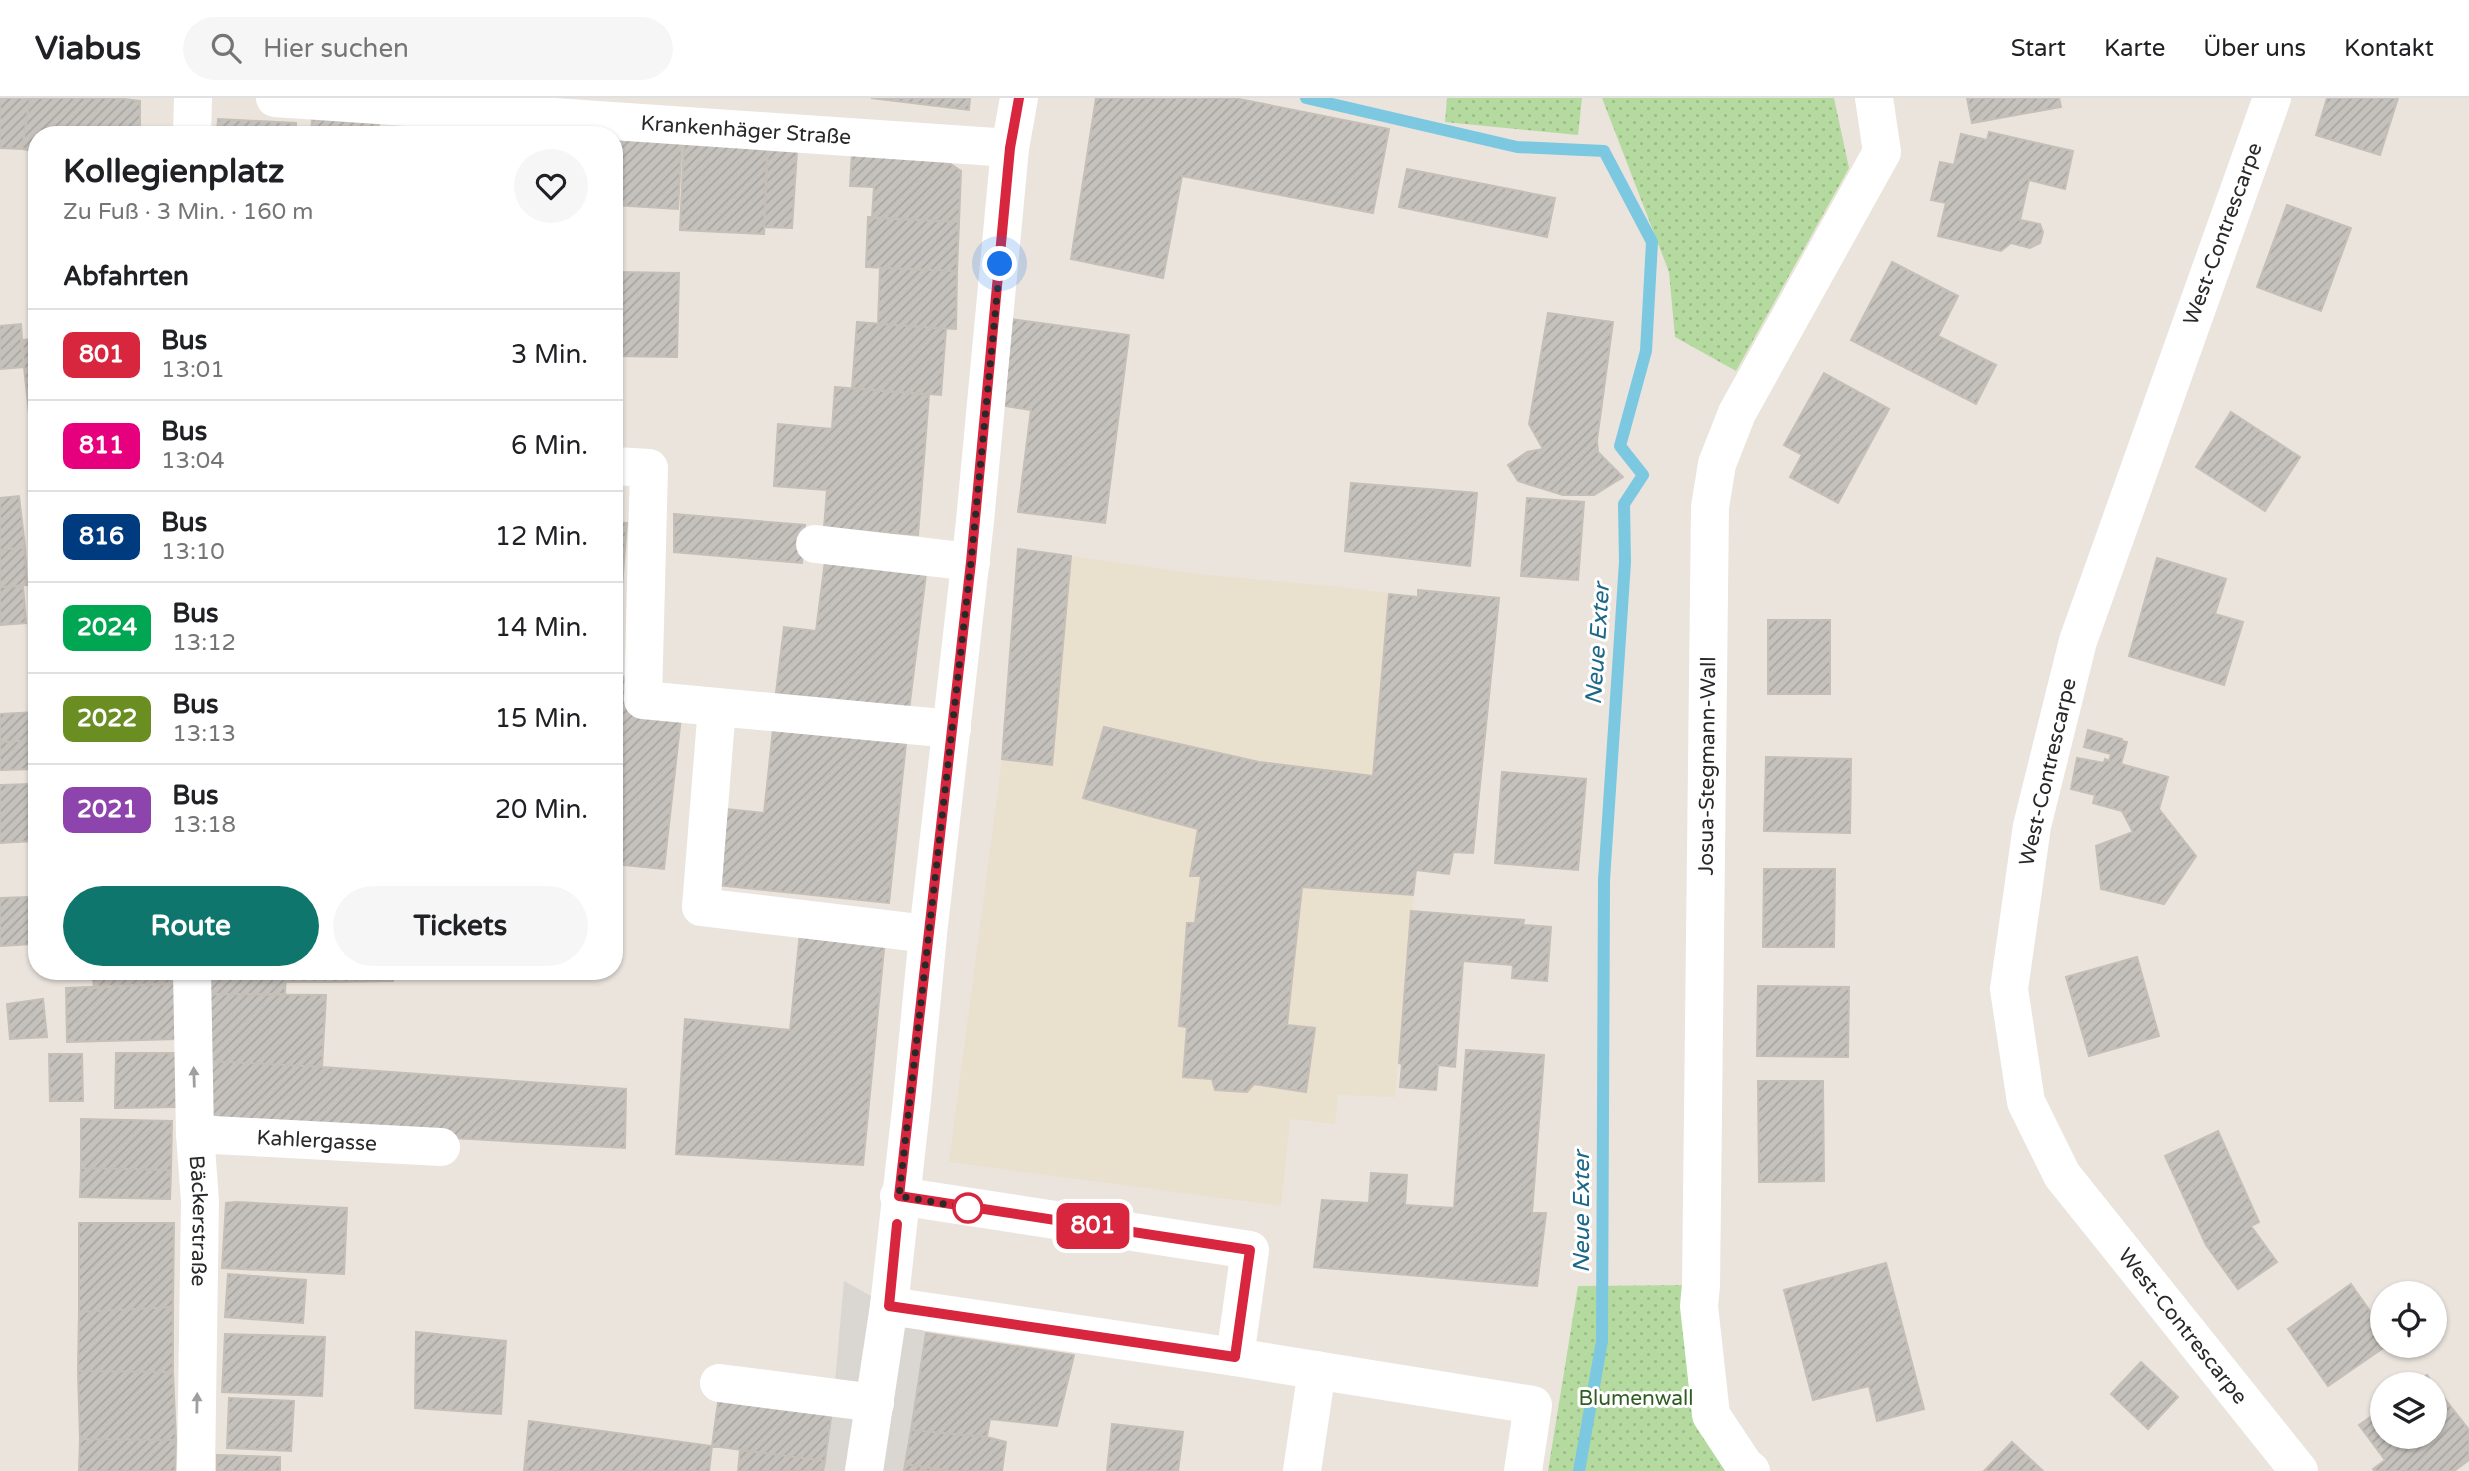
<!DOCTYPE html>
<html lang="de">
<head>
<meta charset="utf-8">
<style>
  :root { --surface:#fff; --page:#f6f6f6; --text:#202124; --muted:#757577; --line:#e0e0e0; --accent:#0f766e }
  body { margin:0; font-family:"Varela Round",sans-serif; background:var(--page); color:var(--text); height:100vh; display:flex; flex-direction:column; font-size:26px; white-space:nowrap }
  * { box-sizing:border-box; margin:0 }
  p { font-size:23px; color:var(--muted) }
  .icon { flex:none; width:38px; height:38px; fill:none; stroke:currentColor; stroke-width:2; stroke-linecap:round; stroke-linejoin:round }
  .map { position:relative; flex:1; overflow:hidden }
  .side { position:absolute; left:28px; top:28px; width:595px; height:854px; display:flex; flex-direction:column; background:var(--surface); border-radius:28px; box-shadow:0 2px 5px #0004 }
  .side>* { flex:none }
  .badge { padding:0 14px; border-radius:10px; font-size:24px; line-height:46px }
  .controls { position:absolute; left:2370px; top:1183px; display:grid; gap:14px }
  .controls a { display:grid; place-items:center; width:77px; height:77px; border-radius:50%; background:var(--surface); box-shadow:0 2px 5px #0004; font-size:35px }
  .you { position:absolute; width:35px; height:35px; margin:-18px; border:5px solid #fff; border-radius:50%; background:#1a73e8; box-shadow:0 0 0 10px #1a73e833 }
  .map>.badge { position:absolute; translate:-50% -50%; box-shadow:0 0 0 4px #fff }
  h2 { padding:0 35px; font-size:26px; line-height:63px }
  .round { display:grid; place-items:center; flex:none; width:74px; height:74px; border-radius:37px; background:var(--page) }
  .overview { display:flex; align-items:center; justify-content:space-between; height:119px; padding:0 35px }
  h1 { font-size:33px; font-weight:700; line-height:52px }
  .button { display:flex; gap:14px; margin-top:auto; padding:14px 35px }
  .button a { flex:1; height:80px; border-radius:42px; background:var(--accent); color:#fff; font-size:28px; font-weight:700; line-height:80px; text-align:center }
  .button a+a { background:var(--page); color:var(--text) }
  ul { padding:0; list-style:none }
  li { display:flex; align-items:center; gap:21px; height:91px; padding:0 35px; border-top:2px solid var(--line) }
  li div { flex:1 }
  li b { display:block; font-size:26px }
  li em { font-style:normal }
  li .badge { min-width:77px; font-weight:700; text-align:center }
  header { display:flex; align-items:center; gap:42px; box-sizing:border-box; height:98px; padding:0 35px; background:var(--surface); border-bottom:2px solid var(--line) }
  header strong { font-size:33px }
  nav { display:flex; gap:38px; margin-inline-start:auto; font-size:24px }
  .search { width:490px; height:63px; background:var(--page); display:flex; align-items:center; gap:18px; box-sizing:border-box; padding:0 24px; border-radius:38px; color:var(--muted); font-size:26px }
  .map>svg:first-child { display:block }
  .education { fill:#e9e0ce }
  .park { fill:url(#park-dots) }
  .plaza { fill:#dad7d3 }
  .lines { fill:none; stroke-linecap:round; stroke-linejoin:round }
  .stream { stroke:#7cc8e0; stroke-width:12 }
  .building { fill:url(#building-hatch); stroke:#c5bfb7; stroke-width:2 }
  .minor { stroke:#fff; stroke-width:38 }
  .oneway { fill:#9f9f9f }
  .line-casing { stroke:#fff; stroke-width:16 }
  .line { stroke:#d7263d; stroke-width:10 }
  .walk { stroke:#292929; stroke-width:7; stroke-dasharray:0 12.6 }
  .stop-dot { fill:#fff; stroke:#d7263d; stroke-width:3.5 }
  .labels { text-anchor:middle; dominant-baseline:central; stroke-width:6; stroke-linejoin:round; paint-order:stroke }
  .street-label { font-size:21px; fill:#292929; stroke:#fff }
  .park-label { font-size:21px; fill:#305d22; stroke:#fff }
  .water-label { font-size:23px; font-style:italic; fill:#1d6789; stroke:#fff }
</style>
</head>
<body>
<header>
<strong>Viabus</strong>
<div class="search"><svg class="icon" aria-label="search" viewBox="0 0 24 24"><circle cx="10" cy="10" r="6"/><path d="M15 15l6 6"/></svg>Hier suchen</div>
<nav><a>Start</a><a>Karte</a><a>Über uns</a><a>Kontakt</a></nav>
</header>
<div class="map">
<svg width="2469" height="1373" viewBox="0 0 2469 1373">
  <defs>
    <pattern id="park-dots" width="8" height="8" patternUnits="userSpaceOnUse" patternTransform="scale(1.75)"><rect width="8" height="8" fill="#b5da9f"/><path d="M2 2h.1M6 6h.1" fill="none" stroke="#9cbb89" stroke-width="1.8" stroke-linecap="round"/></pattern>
    <pattern id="building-hatch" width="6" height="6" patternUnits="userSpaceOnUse" patternTransform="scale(1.75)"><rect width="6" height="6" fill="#c5c1bc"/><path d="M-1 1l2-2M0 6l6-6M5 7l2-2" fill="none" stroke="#a9a6a2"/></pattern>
  </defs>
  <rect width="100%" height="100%" fill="#eae4dd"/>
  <path class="education" d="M 1071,458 L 1198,476 L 1342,489 L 1418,499 L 1418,492 L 1499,500 L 1473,755 L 1453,754 L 1449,776 L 1416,772 L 1395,999 L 1338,997 L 1335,1026 L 1290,1021 L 1281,1108 L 949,1064 L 1002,661 L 1052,667 Z"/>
  <path class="park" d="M 1447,0 L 1582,0 L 1578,37 L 1445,24 Z
    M 1602,0 L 1834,0 L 1849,70 L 1736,273 L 1675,239 L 1669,174 Z
    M 1701,1187 L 1711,1317 L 1754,1373 L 1548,1373 L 1578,1188 Z"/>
  <path class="plaza" d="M 844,1183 L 889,1208 L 926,1235 L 904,1373 L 823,1373 L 833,1305 Z"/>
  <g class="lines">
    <path class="stream" d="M 1306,0 L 1517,49 L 1604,53 L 1652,144 L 1646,253 L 1620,348 L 1643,377 L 1624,406 L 1625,464 L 1604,782 L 1602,1243 L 1579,1373"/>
  </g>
  <path class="building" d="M 0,0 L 30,0 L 22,51 L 0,50 Z
    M 30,0 L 116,0 L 140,3 L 140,37 L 37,37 L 37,54 L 22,51 Z
    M 871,0 L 970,0 L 969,12 Z
    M 1096,0 L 1234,0 L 1389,31 L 1373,115 L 1182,78 L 1163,180 L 1071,161 Z
    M 1967,0 L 2059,0 L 2061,9 L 1972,25 Z
    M 2327,0 L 2398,0 L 2380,57 L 2316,37 Z
    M 218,21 L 296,25 L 296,37 L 217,37 Z
    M 312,21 L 379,25 L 378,37 L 311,37 Z
    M 453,34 L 496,37 L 452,37 Z
    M 1989,34 L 2073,53 L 2065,91 L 2029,82 L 2020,122 L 2040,126 L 2043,134 L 2040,145 L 2030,150 L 2011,145 L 2001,153 L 1938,138 L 1946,105 L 1931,102 L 1940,64 L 1954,67 L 1961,36 L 1987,42 Z
    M 614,41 L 682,44 L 678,111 L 614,107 Z
    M 684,44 L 768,48 L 764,136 L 680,132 Z
    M 767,52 L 797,53 L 792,130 L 764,129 Z
    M 852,54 L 939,58 L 961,73 L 959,124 L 872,120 L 874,89 L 850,88 Z
    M 1407,71 L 1555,100 L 1547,139 L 1399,109 Z
    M 2287,107 L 2351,130 L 2321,213 L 2257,189 Z
    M 868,119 L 959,124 L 957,173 L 866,169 Z
    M 1892,164 L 1958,198 L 1938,238 L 1996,267 L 1976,306 L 1851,242 Z
    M 880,170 L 957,173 L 956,231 L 878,226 Z
    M 616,174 L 679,175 L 677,259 L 615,258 Z
    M 1548,215 L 1613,224 L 1597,342 L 1598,354 L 1623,379 L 1594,397 L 1563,397 L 1518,383 L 1508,367 L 1527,354 L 1543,351 L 1529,326 Z
    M 1010,221 L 1129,237 L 1105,425 L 1018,414 L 1031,312 L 999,307 Z
    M 857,224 L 946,231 L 941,297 L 852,290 Z
    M 21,226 L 24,269 L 0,271 L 0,228 Z
    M 37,241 L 37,324 L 30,324 L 21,242 Z
    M 1824,275 L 1889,311 L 1838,405 L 1790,379 L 1802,357 L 1784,347 Z
    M 835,289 L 929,297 L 918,437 L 824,430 L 827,392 L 774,388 L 778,326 L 832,331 Z
    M 2231,314 L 2300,359 L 2265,413 L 2196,369 Z
    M 31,340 L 37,340 L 37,403 L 35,403 Z
    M 1351,385 L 1477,395 L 1470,468 L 1345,453 Z
    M 19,398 L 25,449 L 0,452 L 0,400 Z
    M 1527,400 L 1584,404 L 1578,482 L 1521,478 Z
    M 674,416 L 805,427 L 802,465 L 674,454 Z
    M 614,424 L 627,425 L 615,577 L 638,581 L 681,619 L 664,771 L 614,766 Z
    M 25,449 L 27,487 L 0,489 L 0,452 Z
    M 1018,451 L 1071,458 L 1052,667 L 1002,661 Z
    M 2157,460 L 2226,481 L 2215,516 L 2243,524 L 2224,587 L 2129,558 Z
    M 825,463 L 926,476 L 909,612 L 776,595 L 784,529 L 816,533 Z
    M 23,488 L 26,525 L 0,527 L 0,489 Z
    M 1418,492 L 1499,500 L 1473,755 L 1453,754 L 1449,776 L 1416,772 L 1413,797 L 1302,789 L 1287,927 L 1315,930 L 1306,994 L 1254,986 L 1247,994 L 1215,992 L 1212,981 L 1183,979 L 1187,929 L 1179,928 L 1187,825 L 1195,825 L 1201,778 L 1190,778 L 1198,731 L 1083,700 L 1104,629 L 1259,664 L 1373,678 L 1389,496 L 1418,499 Z
    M 1768,522 L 1830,522 L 1830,596 L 1768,596 Z
    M 36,614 L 37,642 L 0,644 L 0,616 Z
    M 774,622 L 907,636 L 889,805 L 708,786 L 717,710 L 764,715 Z
    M 2088,632 L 2122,641 L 2122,643 L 2127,644 L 2121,666 L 2168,679 L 2159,711 L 2196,758 L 2164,806 L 2101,791 L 2096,748 L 2133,734 L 2122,713 L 2093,705 L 2095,697 L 2071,691 L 2077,660 L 2104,665 L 2105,661 L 2109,663 L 2111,656 L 2084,649 Z
    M 37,642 L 37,671 L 0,672 L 0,644 Z
    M 1766,659 L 1851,661 L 1850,735 L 1764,733 Z
    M 1502,674 L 1586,681 L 1578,772 L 1495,765 Z
    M 30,686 L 33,743 L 0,745 L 0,687 Z
    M 1764,771 L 1835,771 L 1834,849 L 1763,849 Z
    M 29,799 L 32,846 L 0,848 L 0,800 Z
    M 1411,813 L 1524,822 L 1523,827 L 1551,829 L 1547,883 L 1512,880 L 1513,867 L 1463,863 L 1455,969 L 1438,967 L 1436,992 L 1400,989 L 1402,966 L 1399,965 Z
    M 800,835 L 885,841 L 863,1067 L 676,1056 L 685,921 L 790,932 Z
    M 2137,859 L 2159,938 L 2089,958 L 2066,879 Z
    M 92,873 L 176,873 L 177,885 L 94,890 Z
    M 208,873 L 286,873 L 285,896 L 209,896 Z
    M 286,873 L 338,873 L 339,884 L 285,884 Z
    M 338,873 L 393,873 L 393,883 L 339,884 Z
    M 177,885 L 178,941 L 67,944 L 66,890 Z
    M 1758,888 L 1849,889 L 1848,959 L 1757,958 Z
    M 209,896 L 326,897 L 322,969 L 210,963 Z
    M 43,901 L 47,939 L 10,941 L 7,906 Z
    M 1466,952 L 1544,957 L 1532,1115 L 1546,1115 L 1537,1188 L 1314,1169 L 1322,1102 L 1369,1105 L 1371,1075 L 1407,1077 L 1405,1107 L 1454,1110 Z
    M 116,955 L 175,955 L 176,1009 L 115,1010 Z
    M 49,956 L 82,956 L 83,1003 L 50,1003 Z
    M 210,963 L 322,969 L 626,991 L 625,1050 L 210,1026 Z
    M 1758,983 L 1823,983 L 1824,1083 L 1759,1084 Z
    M 81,1021 L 172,1023 L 171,1072 L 81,1070 Z
    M 2218,1033 L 2259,1124 L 2251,1128 L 2277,1164 L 2238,1191 L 2206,1147 L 2165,1058 Z
    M 81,1070 L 171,1072 L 170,1101 L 80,1099 Z
    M 237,1104 L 347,1110 L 344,1176 L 222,1170 L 226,1105 Z
    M 79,1125 L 174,1125 L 173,1209 L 79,1214 Z
    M 1886,1165 L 1924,1311 L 1877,1323 L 1869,1288 L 1813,1302 L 1784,1192 Z
    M 228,1176 L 306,1182 L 303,1225 L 225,1219 Z
    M 2351,1186 L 2382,1230 L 2382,1248 L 2386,1248 L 2328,1288 L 2288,1231 Z
    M 173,1209 L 173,1274 L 78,1273 L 79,1214 Z
    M 416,1234 L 506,1243 L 501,1316 L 415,1310 Z
    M 926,1235 L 1074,1257 L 1057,1328 L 990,1321 L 987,1339 L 911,1332 Z
    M 225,1236 L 325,1239 L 322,1298 L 222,1294 Z
    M 2141,1264 L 2178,1299 L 2148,1331 L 2111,1296 Z
    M 78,1273 L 173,1274 L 176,1342 L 80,1341 Z
    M 2427,1277 L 2433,1286 L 2415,1286 Z
    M 2434,1287 L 2469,1332 L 2469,1362 L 2454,1373 L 2375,1373 L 2373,1371 L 2385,1362 L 2359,1327 L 2382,1311 L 2382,1339 L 2434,1339 Z
    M 720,1290 L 833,1305 L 825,1363 L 712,1348 Z
    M 229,1300 L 294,1303 L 291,1353 L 227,1350 Z
    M 529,1323 L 712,1348 L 709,1373 L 524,1373 Z
    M 1112,1326 L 1183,1334 L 1178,1373 L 1107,1373 Z
    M 911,1332 L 987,1339 L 1006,1344 L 1002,1373 L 952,1373 L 905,1366 Z
    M 80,1341 L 176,1342 L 175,1373 L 79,1373 Z
    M 2012,1344 L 2043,1373 L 1984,1373 Z
    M 740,1352 L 825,1363 L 823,1373 L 738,1373 Z
    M 217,1357 L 280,1359 L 280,1373 L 217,1373 Z
    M 905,1366 L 952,1373 L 904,1373 Z"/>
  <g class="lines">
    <g class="minor">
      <path id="s1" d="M 275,0 L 1010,50"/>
      <path id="s2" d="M 2272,0 L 2078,543 L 2032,728 L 2009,891 L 2026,1004 L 2062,1077 L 2299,1373"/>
      <path d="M 192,37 L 193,0"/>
      <path d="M 614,368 L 649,370 L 643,602 L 952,631"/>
      <path d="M 815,446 L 971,464"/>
      <path d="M 717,609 L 701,809 L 928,836"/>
      <path id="s3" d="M 192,873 L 195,1036 L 200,1103 L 196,1373"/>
      <path id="s4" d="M 195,1036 L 441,1049"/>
      <path d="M 899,1098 L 1250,1152 L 1235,1259"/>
      <path d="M 889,1208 L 1235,1259 L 1533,1307 L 1523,1373"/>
      <path d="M 719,1285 L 875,1305"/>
      <path d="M 864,1373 L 889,1208 L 912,1002 L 928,836 L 975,423 L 1010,50 L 1019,0"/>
      <path d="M 1302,1373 L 1317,1272"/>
      <path id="s5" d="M 1751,1373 L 1744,1367 L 1711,1317 L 1699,1208 L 1701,1187 L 1710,409 L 1717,366 L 1737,315 L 1882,54 L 1874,0"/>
    </g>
  </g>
  <defs><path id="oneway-solid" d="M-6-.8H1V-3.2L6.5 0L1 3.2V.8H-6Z" transform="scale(1.75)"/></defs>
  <g class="oneway">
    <use href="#oneway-solid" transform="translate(194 979) rotate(-92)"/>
    <use href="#oneway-solid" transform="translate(197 1305) rotate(-89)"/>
  </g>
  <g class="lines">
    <g class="line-casing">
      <path id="line" d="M 897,1126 L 889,1208 L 1235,1259 L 1250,1152 L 899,1098 L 971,464 L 1010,50 L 1019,0"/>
    </g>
    <use href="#line" class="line"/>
    <path class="walk" d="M 968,1110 L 899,1098 L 971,464 L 1000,166"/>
  </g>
  <circle class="stop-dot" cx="968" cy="1110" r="14"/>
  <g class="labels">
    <g class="street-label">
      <text stroke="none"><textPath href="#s1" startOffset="472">Krankenhäger Straße</textPath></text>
      <text transform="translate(2223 136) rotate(-70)">West-Contrescarpe</text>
      <text stroke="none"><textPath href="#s5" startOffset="719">Josua-Stegmann-Wall</textPath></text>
      <text transform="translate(2048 674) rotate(-77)">West-Contrescarpe</text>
      <text stroke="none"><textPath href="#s4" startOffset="122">Kahlergasse</textPath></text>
      <text stroke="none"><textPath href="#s3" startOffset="250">Bäckerstraße</textPath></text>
      <text stroke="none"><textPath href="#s2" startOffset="1321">West-Contrescarpe</textPath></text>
    </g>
    <g class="park-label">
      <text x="1636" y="1300">Blumenwall</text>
    </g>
    <g class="water-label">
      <text transform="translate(1598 546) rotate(-86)">Neue Exter</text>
      <text transform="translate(1582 1114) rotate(-90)">Neue Exter</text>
    </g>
  </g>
</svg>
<div class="controls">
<a><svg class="icon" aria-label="locate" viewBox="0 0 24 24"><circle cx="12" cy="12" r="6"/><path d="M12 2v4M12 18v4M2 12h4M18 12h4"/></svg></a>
<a><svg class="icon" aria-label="layers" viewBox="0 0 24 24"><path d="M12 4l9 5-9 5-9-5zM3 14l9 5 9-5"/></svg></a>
</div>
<div class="you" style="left:1000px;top:166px"></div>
<b class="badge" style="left:1093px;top:1128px;background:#d7263d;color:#fff">801</b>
<section class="side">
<div class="overview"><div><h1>Kollegienplatz</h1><p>Zu Fuß · 3 Min. · 160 m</p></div><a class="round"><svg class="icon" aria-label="heart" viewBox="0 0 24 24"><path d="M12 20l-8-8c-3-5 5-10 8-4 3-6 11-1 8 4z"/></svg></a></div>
<h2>Abfahrten</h2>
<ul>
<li><span class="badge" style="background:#d7263d;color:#fff">801</span><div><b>Bus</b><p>13:01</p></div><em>3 Min.</em></li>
<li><span class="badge" style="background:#e6007e;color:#fff">811</span><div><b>Bus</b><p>13:04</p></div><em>6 Min.</em></li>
<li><span class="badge" style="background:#003b80;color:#fff">816</span><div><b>Bus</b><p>13:10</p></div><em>12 Min.</em></li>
<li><span class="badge" style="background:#00a651;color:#fff">2024</span><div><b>Bus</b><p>13:12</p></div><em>14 Min.</em></li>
<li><span class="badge" style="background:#6b8e23;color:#fff">2022</span><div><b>Bus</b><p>13:13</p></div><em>15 Min.</em></li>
<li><span class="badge" style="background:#8e44ad;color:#fff">2021</span><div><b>Bus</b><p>13:18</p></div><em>20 Min.</em></li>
</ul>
<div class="button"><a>Route</a><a>Tickets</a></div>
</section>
</div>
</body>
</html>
